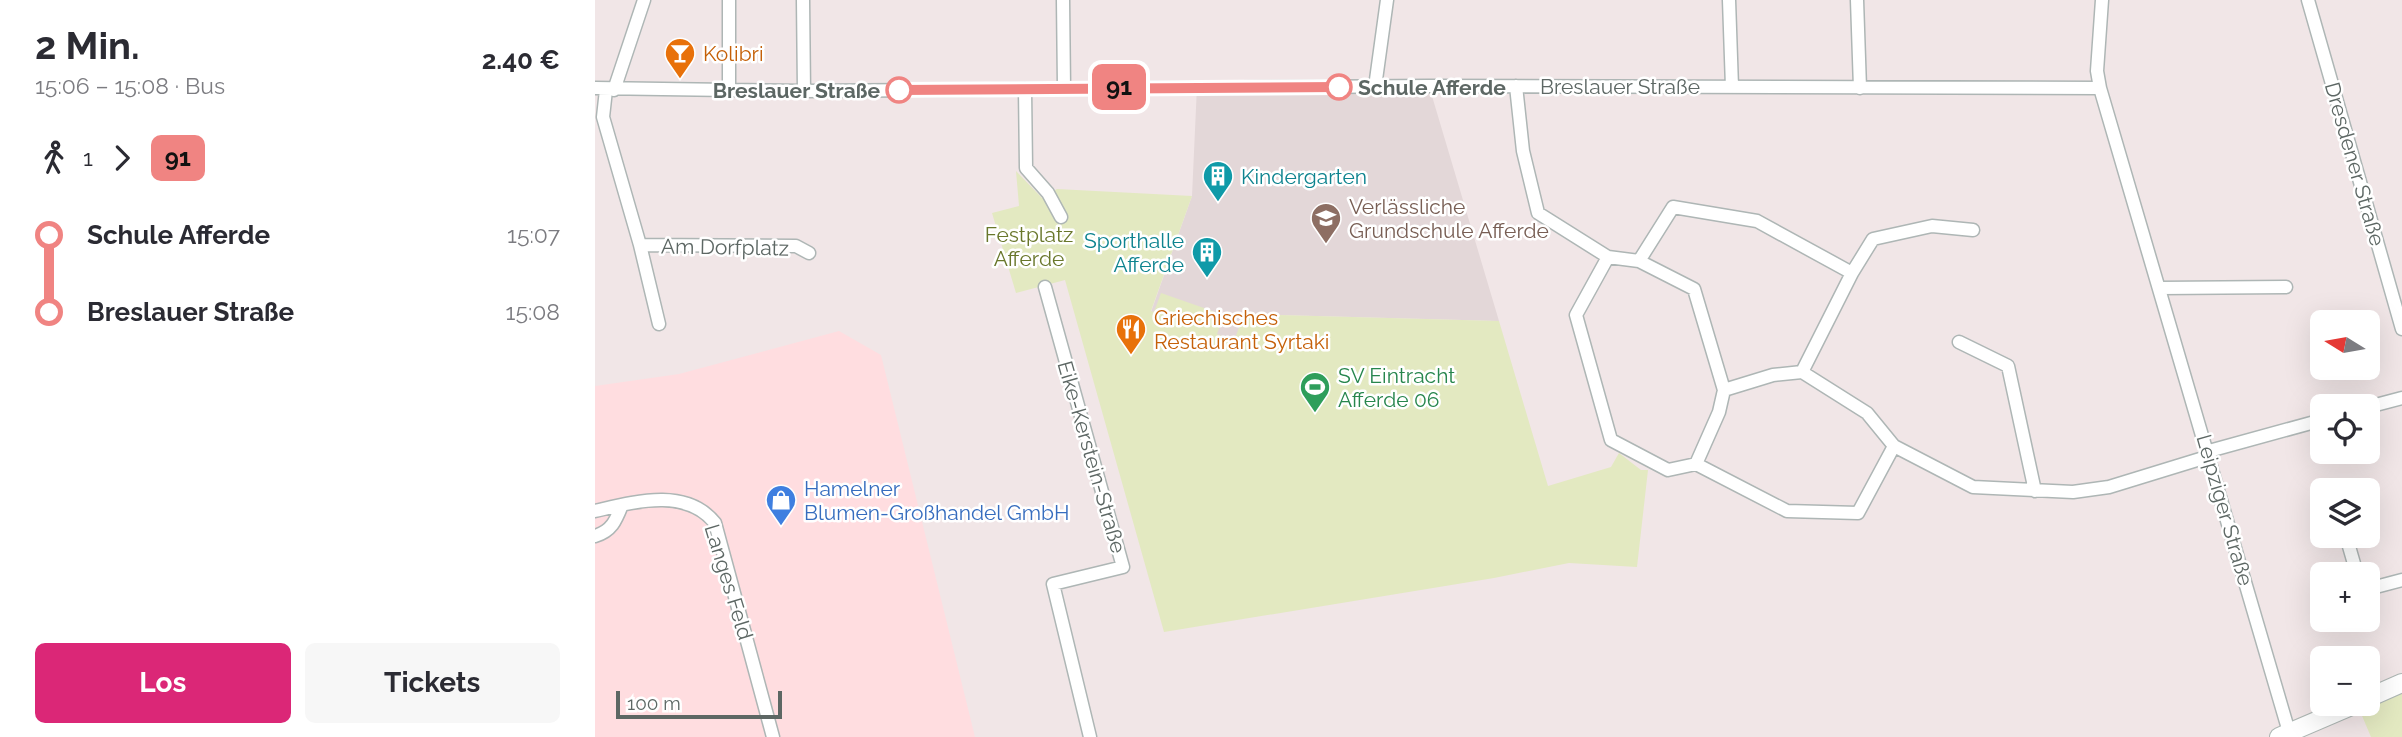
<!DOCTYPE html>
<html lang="de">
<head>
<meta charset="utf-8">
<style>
  :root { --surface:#fff; --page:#f7f7f7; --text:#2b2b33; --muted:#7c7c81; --accent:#db2777 }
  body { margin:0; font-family:Raleway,sans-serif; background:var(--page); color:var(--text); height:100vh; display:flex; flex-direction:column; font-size:26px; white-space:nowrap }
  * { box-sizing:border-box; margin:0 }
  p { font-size:23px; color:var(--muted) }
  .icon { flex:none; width:38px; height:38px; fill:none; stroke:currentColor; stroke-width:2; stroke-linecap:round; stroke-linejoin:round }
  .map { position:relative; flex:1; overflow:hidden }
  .panel { display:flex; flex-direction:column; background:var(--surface); width:595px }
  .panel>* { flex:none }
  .badge { padding:0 14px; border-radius:10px; font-size:24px; line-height:46px }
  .needle { width:46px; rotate:281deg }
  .tools { position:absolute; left:1715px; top:310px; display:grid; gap:14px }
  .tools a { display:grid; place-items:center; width:70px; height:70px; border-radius:10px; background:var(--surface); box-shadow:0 7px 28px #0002; font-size:35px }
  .scale { position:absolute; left:21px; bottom:18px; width:166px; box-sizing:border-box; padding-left:7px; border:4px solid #5d6764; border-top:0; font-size:19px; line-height:24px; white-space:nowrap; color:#5d6764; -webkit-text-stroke:5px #fff; paint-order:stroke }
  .map>.badge { position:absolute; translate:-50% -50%; box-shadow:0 0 0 4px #fff }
  .legs { display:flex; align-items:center; gap:10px; height:77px; padding:0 35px; font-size:23px }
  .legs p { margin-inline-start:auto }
  .overview { display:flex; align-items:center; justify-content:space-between; height:119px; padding:0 35px }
  h1 { font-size:38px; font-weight:700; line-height:52px }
  .primary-button { display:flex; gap:14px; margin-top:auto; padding:14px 35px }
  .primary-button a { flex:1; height:80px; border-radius:10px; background:var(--accent); color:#fff; font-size:28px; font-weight:700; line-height:80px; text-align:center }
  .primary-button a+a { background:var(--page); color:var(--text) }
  ul { padding:0 35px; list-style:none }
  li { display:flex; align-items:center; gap:24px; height:77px; font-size:26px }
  li i { display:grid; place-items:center; width:10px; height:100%; margin:0 9px; background:currentColor }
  li i::after { content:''; width:18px; height:18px; margin:-9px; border:5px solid; border-radius:50%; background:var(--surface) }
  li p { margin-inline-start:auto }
  li:first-child i { background:linear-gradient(#0000 50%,currentColor 0) }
  li:last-child i { background:linear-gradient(currentColor 50%,#0000 0) }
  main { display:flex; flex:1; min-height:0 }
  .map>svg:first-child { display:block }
  .commercial { fill:#ffdde0 }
  .education { fill:#e3d7d8 }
  .green { fill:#e3e9c1 }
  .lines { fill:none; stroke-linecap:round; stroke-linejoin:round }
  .minor-casing { stroke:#aeb6b5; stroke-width:15 }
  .secondary-casing { stroke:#aeb7b4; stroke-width:20 }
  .minor { stroke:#fff; stroke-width:12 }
  .secondary { stroke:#fff; stroke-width:18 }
  .line-1-casing { stroke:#fff; stroke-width:16 }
  .line-1 { stroke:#f08482; stroke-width:10 }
  .stop-1-dot { fill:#fff; stroke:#f08482; stroke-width:3.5 }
  .labels { text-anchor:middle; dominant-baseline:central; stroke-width:5; stroke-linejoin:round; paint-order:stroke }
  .food-label { font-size:21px; fill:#c56008; stroke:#fff; text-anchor:start }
  .street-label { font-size:21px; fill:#5d6764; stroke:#fff }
  .stop-label { font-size:21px; font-weight:bold; fill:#5d6764; stroke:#fff; text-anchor:start }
  .culture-label { font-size:21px; fill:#0d838f; stroke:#fff; text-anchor:start }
  .education-label { font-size:21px; fill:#785e54; stroke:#fff; text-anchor:start }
  .park-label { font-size:21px; fill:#69772b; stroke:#fff }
  .leisure-label { font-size:21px; fill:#27864d; stroke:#fff; text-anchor:start }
  .shop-label { font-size:21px; fill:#366cbe; stroke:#fff; text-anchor:start }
</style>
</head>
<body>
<main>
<section class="panel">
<div class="overview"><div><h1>2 Min.</h1><p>15:06 – 15:08 · Bus</p></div><b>2.40 €</b></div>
<div class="legs"><svg class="icon" aria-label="walk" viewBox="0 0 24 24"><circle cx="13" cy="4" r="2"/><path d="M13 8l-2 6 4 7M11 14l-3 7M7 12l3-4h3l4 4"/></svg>1<svg class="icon" aria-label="forward" viewBox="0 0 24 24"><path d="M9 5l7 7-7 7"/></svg><b class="badge" style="background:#f08482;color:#111">91</b></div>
<ul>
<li><i style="color:#f08482"></i><b>Schule Afferde</b><p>15:07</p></li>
<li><i style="color:#f08482"></i><b>Breslauer Straße</b><p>15:08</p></li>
</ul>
<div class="primary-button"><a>Los</a><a>Tickets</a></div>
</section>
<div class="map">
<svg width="1807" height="737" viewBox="0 0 1807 737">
  <rect width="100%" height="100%" fill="#f1e6e7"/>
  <path class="commercial" d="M 244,331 L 286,355 L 380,737 L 0,737 L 0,386 L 84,374 Z"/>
  <path class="education" d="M 602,86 L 834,86 L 904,321 L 649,314 L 640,341 L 556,312 L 597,196 Z"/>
  <path class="green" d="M 421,171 L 447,198 L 462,189 L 597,196 L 556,311 L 559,312 L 566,293 L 629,315 L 622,334 L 639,341 L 649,314 L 904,321 L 953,486 L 1016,467 L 1024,453 L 1046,470 L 1053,470 L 1042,567 L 974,563 L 899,578 L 569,632 L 470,280 L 421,293 L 397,213 L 424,206 Z
    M 1807,682 L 1807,737 L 1776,737 L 1762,704 Z"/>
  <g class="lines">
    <g class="minor-casing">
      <path id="minor" d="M 134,0 L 134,90
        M 208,0 L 209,91
        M 468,0 L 469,87
        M 1134,0 L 1137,87
        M 1262,0 L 1265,88
        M 1507,0 L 1502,71 L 1505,88 L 1694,732
        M 1713,0 L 1807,329
        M 921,86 L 928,151 L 943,213 L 1013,257 L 1044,261 L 1099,289 L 1129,390 L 1178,375 L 1207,372 L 1272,413 L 1299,446 L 1378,487 L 1478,492 L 1514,487 L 1615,456
        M 780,87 L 792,0
        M 0,88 L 209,91 L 834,86 L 1505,88
        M 430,89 L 431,168 L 453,193 L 466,217
        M 11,90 L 8,117 L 45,245 L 64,324
        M 19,90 L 49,0
        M 45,245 L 201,246 L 214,253
        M 1013,257 L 981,315 L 1016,440 L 1073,470 L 1101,464 L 1192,511 L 1263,513 L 1299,446
        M 1044,261 L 1078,207 L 1162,221 L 1257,273
        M 450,287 L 528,567 L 458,584 L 495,737
        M 1565,288 L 1691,287
        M 1364,342 L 1413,366 L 1440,491
        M 1207,372 L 1257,273 L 1278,239 L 1337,226 L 1378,230
        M 1773,407 L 1807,398
        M 1614,451 L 1727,420
        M 1101,464 L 1124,412 L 1129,390
        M 0,511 C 39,502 91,487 120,523 L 178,737
        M 0,536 C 17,531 21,520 27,505
        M 1751,536 L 1762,574
        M 1773,589 L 1807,580"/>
    </g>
    <g class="secondary-casing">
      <path id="secondary" d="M 1773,698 L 1807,683
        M 1684,737 L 1761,704"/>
    </g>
    <use href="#minor" class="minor"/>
    <use href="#secondary" class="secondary"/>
  </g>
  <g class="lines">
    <g class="line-1-casing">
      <path id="line-1" d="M 304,90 L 744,87"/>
    </g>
    <use href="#line-1" class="line-1"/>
  </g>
  <defs>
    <g id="bar-pin" transform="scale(1.575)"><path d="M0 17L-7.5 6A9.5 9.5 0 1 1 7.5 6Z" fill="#e8710a" stroke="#fff"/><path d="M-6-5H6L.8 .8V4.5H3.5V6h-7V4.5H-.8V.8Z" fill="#fff"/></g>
    <g id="building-pin" transform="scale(1.575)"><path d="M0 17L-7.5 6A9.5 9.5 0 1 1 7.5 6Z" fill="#0f9aa8" stroke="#fff"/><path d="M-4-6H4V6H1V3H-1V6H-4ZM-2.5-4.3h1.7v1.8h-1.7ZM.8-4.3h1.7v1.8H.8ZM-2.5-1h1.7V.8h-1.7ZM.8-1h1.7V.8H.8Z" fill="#fff"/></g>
    <g id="school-pin" transform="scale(1.575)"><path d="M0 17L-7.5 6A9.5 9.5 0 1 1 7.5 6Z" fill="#8d6e63" stroke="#fff"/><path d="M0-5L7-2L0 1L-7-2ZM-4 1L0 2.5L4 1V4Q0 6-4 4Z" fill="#fff"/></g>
    <g id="restaurant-pin" transform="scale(1.575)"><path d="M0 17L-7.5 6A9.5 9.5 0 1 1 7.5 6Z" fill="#e8710a" stroke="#fff"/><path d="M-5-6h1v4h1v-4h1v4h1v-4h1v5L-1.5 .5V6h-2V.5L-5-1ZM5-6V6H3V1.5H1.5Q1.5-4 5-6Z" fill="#fff"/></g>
    <g id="stadium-pin" transform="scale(1.575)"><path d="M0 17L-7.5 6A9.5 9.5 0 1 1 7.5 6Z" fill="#2e9e5b" stroke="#fff"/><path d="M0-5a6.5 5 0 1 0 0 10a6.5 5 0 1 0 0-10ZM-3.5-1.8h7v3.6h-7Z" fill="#fff"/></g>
    <g id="shop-pin" transform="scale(1.575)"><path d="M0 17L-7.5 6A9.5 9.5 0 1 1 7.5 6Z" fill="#3f7fe0" stroke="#fff"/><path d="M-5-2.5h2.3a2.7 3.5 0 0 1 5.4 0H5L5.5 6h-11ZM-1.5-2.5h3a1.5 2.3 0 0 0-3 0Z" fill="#fff"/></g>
  </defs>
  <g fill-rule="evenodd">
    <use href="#bar-pin" x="85" y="53"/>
    <use href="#building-pin" x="623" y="176"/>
    <use href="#school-pin" x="731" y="218"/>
    <use href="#building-pin" x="612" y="252"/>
    <use href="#restaurant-pin" x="536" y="329"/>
    <use href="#stadium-pin" x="720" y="387"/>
    <use href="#shop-pin" x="186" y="500"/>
  </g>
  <g class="stop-1-dot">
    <circle cx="744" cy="87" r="12"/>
    <circle cx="304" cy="90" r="12"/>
  </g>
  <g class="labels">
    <g class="food-label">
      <text x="108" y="53">Kolibri</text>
      <text x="559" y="317">Griechisches<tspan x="559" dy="24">Restaurant Syrtaki</tspan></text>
    </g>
    <g class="street-label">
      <text x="1025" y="86">Breslauer Straße</text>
      <text transform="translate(1760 164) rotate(74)">Dresdener Straße</text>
      <text transform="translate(130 247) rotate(1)">Am Dorfplatz</text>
      <text transform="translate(497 457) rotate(74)">Eike-Kerstein-Straße</text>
      <text transform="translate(1630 510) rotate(74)">Leipziger Straße</text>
      <text transform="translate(134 582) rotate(73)">Langes Feld</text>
    </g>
    <g class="stop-label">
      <text x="763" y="87">Schule Afferde</text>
      <text x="285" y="90" text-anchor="end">Breslauer Straße</text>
    </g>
    <g class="culture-label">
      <text x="646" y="176">Kindergarten</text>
      <text x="589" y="240" text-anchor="end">Sporthalle<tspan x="589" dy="24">Afferde</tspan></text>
    </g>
    <g class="education-label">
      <text x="754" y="206">Verlässliche<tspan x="754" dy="24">Grundschule Afferde</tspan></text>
    </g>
    <g class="park-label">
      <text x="434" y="234">Festplatz<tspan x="434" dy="24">Afferde</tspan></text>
    </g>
    <g class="leisure-label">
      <text x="743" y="375">SV Eintracht<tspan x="743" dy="24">Afferde 06</tspan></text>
    </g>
    <g class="shop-label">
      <text x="209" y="488">Hamelner<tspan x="209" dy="24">Blumen-Großhandel GmbH</tspan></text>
    </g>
  </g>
</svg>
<div class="tools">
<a><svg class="needle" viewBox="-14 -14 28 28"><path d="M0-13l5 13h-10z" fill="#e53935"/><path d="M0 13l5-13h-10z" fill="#7c7c81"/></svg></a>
<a><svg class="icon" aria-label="locate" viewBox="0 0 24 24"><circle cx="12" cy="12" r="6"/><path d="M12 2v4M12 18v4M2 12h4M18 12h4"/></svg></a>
<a><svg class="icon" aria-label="layers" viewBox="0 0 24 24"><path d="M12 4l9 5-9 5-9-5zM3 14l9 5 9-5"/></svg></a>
<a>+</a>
<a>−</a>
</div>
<div class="scale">100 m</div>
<b class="badge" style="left:524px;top:87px;background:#f08482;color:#111">91</b>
</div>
</main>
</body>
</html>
